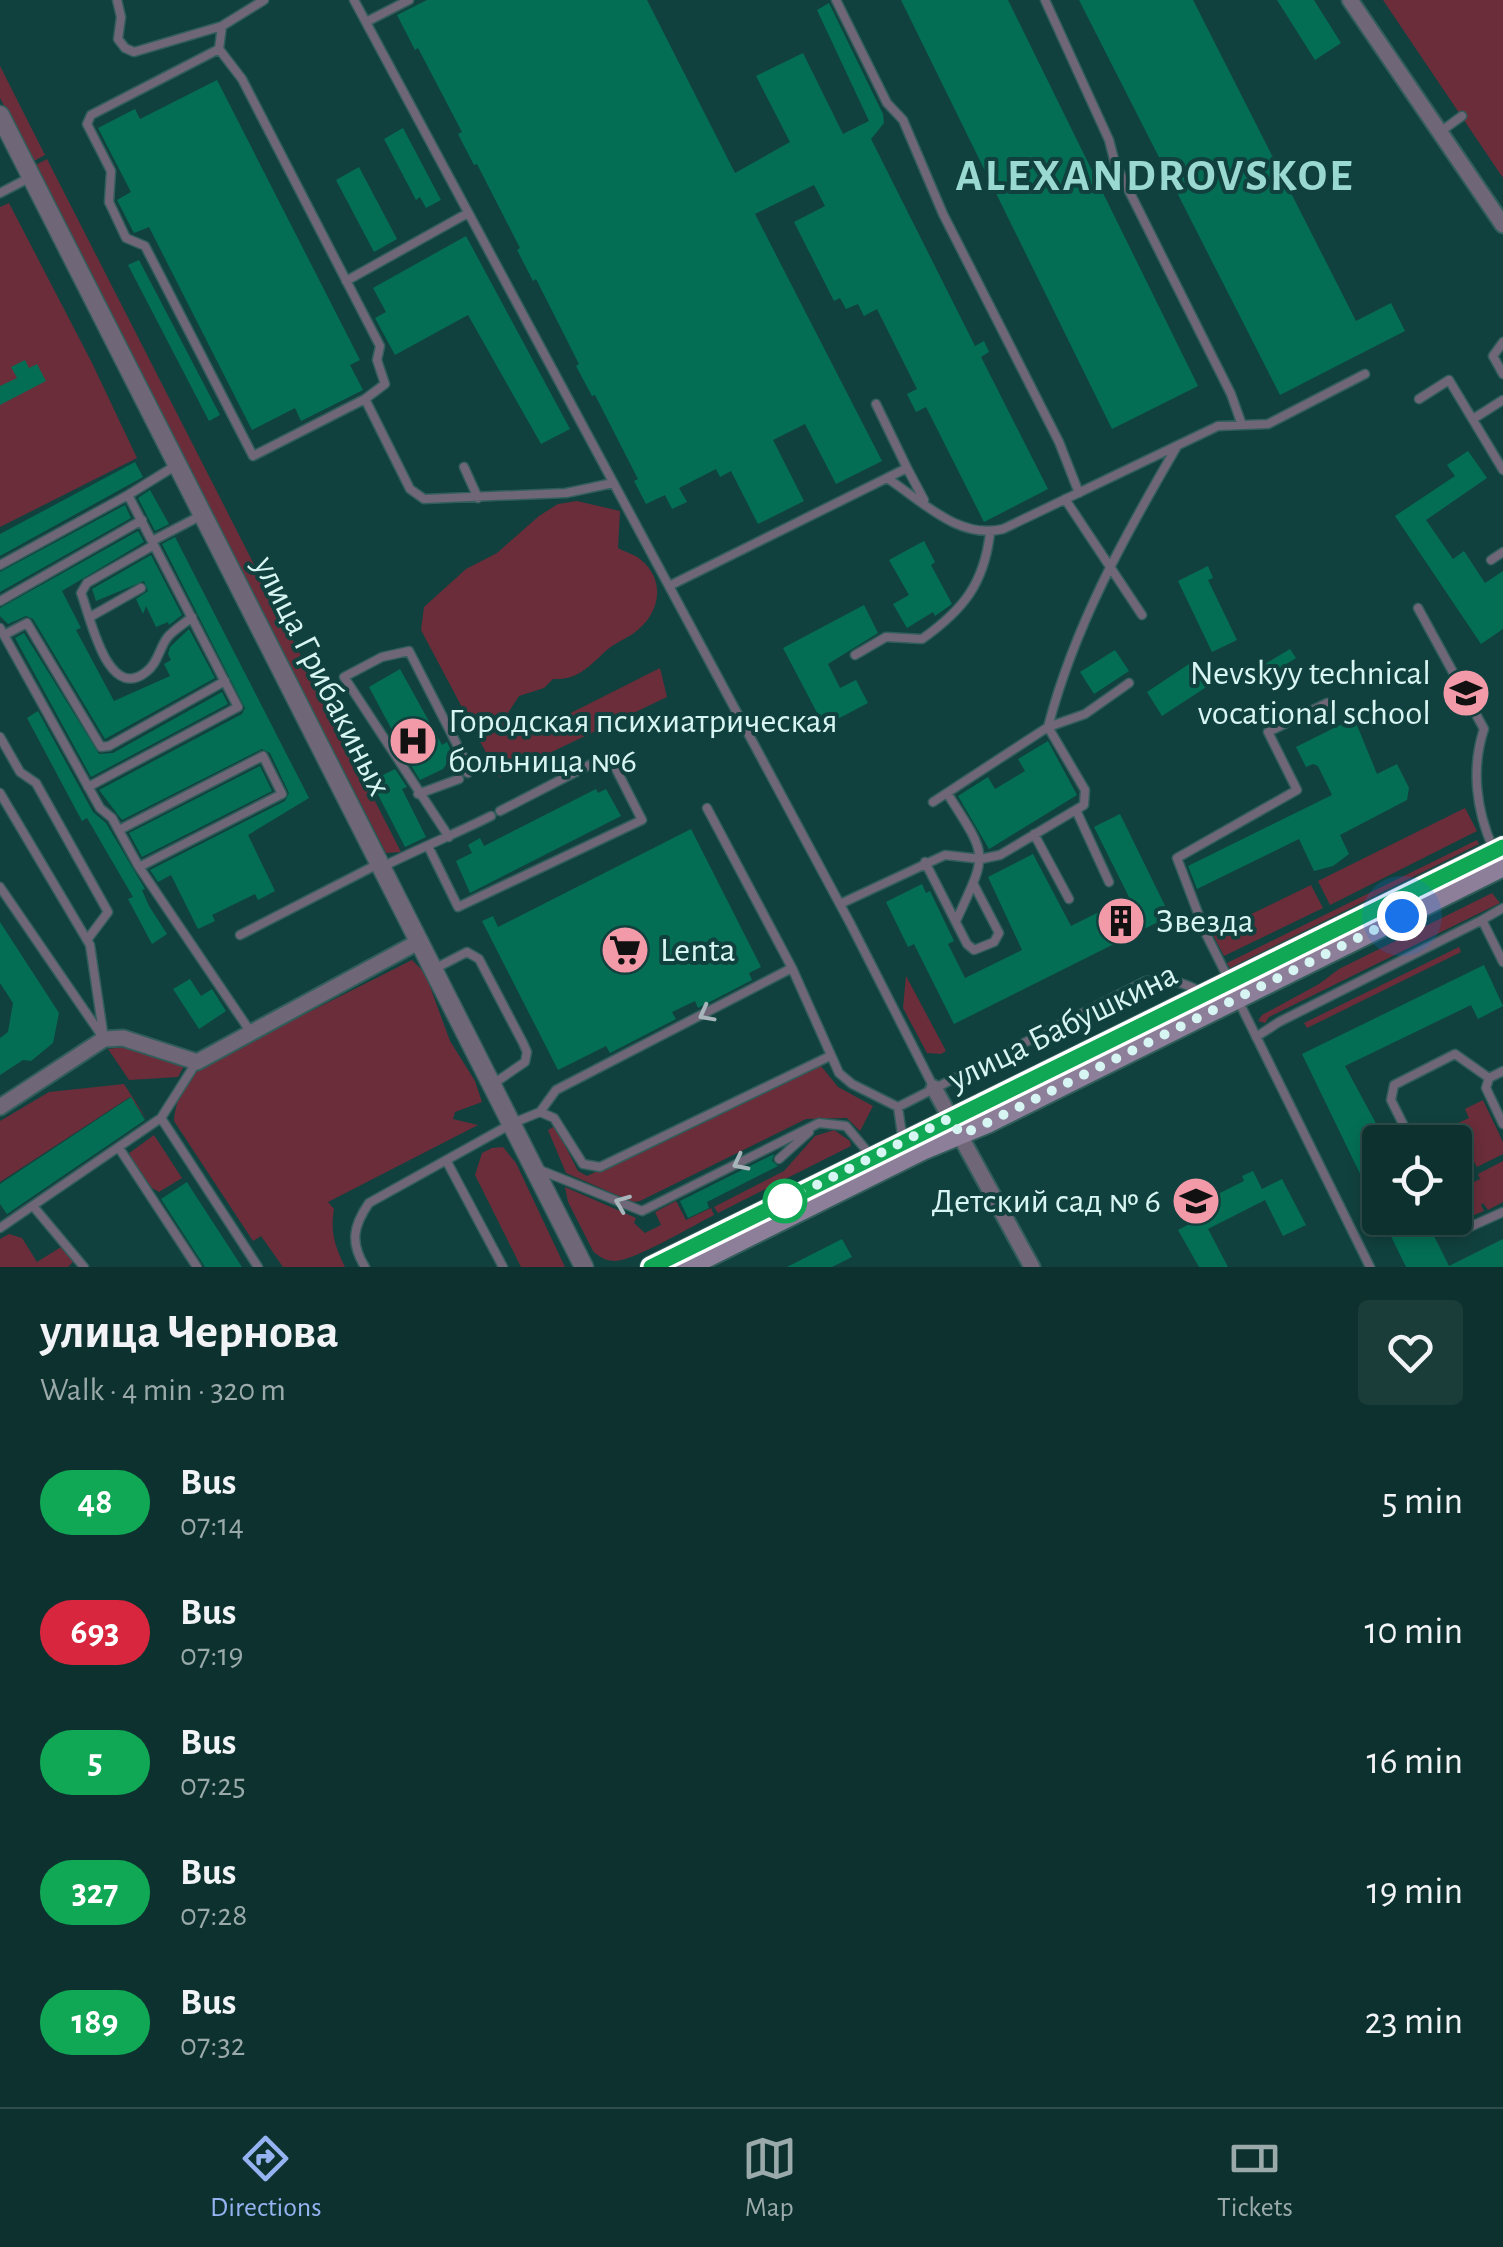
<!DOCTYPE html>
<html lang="en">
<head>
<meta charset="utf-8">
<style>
  :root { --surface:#0d312e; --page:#1b3d3a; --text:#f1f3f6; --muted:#9aa9aa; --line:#2d4c4a; --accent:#95b2f1 }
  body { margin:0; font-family:"Alegreya Sans",sans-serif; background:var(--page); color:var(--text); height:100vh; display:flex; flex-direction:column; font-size:38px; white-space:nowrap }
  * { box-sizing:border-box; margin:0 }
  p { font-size:32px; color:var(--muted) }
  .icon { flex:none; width:55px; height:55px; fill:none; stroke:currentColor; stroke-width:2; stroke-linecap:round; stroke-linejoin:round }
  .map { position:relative; height:1267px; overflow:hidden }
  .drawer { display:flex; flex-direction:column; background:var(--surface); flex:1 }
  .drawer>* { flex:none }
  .badge { padding:0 20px; border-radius:32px; font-size:35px; line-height:65px }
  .tools { position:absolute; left:1362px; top:1125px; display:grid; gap:20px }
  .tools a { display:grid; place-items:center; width:110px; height:110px; border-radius:10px; background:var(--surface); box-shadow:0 5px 15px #0003,0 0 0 2px var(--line); font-size:50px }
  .you { position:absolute; width:50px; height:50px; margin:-25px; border:8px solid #fff; border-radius:50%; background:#1a73e8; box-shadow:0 0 0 15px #1a73e833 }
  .map>.badge { position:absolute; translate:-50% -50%; box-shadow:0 0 0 5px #fff }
  .round { display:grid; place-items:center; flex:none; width:105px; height:105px; border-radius:10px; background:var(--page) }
  .head { display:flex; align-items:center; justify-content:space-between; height:170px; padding:0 40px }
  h1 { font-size:48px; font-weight:700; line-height:75px }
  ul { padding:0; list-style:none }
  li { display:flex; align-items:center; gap:30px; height:130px; padding:0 40px }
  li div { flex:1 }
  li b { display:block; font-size:38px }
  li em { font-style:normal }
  li .badge { min-width:110px; font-weight:700; text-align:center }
  .tab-bar { display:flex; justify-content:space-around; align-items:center; height:140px; border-top:2px solid var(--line); background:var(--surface); font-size:28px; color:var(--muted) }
  .tab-bar a { display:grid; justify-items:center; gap:5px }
  .tab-bar .on { color:var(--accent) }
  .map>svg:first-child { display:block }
  .green { fill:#6a2d39 }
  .building { fill:#046e54 }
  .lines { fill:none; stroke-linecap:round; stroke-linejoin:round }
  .service-casing { stroke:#315e5b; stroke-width:11 }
  .minor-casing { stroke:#315e5b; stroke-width:19 }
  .tertiary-casing { stroke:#315e5b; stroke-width:21 }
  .secondary-casing { stroke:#315e5b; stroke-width:24 }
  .service { stroke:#6f6677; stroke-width:8 }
  .minor { stroke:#6f6677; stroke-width:15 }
  .tertiary { stroke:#6f6677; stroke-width:18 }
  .secondary { stroke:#8d7e99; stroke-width:20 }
  .oneway { stroke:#a8b5bb }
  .line-casing { stroke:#fff; stroke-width:22 }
  .line { stroke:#10a855; stroke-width:15 }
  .walk { stroke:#d7f5f2; stroke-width:10; stroke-dasharray:0 18 }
  .stop-dot { fill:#fff; stroke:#10a855; stroke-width:5 }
  .labels { text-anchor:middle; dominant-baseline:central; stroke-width:8; stroke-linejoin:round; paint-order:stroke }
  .poi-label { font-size:35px; fill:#d7f5f2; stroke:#11413e; text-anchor:start }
  .street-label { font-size:35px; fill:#d7f5f2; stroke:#11413e }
  .district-label { font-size:45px; font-weight:bold; letter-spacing:2.5px; fill:#9ad8d2; stroke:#11413e }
</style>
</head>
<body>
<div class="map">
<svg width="1503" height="1267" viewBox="0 0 1503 1267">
  <rect width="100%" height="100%" fill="#11413e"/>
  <path class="green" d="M 1383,0 L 1503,0 L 1503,178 Z
    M 0,66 L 45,155 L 32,162 L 0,98 Z
    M 47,159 L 401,852 L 386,853 L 34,166 Z
    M 9,203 L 92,363 L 137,458 L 0,527 L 0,207 Z
    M 577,501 L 620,511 L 618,548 C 625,552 634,554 640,559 C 667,581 660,614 634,633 C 625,639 615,643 607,650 C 589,666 579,680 553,679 L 544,688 L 519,696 L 508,713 L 511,724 L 527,730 L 555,721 L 660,668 L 667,697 L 499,777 L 421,630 L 424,607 L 466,569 L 497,553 L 539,516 L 558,504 Z
    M 1465,808 L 1477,831 L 1330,905 L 1318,881 Z
    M 1477,840 L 1479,844 L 1230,968 L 1227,963 Z
    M 1311,885 L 1323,908 L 1224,956 L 1212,933 Z
    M 1492,893 L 1500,903 L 1269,1017 L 1265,1023 L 1258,1021 L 1262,1015 L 1319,984 L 1339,969 Z
    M 1459,947 L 1461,952 L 1307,1028 L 1304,1023 Z
    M 412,960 L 425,973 L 450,1041 L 475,1081 L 482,1102 L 455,1112 L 453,1119 L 478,1125 L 328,1202 L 334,1209 C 330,1232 335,1246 345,1267 L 283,1267 L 261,1236 L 253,1241 L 174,1121 C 175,1101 186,1078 202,1066 Z
    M 906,976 L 946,1051 L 941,1054 L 927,1053 L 903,1008 Z
    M 125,1047 L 184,1066 L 178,1077 L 129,1080 L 108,1049 Z
    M 816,1066 L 821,1066 L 838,1087 L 873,1106 L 860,1131 L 847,1118 L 806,1119 L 640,1201 L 633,1202 L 566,1173 L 548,1130 L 555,1126 L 578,1171 L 587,1176 Z
    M 124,1084 L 147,1120 L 130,1097 L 0,1182 L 0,1121 L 49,1092 Z
    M 1483,1100 L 1503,1142 L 1503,1154 L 1477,1167 L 1454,1125 L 1469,1118 L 1465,1109 Z
    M 834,1130 L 850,1141 L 851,1146 L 718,1213 L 714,1207 L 784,1171 L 815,1136 Z
    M 154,1135 L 182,1178 L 159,1192 L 152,1188 L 128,1154 Z
    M 503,1147 L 516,1163 L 565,1267 L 521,1267 L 475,1175 L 482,1153 L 492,1148 Z
    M 1503,1161 L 1503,1202 L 1488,1210 L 1483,1203 L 1481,1205 L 1484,1211 L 1464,1219 L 1458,1215 L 1455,1192 L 1480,1179 L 1478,1174 Z
    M 565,1187 L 636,1218 L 634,1223 L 645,1233 L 661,1225 L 655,1212 L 676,1201 L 686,1220 L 711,1208 L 714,1215 C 694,1225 634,1261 615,1261 C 606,1261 599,1257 593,1251 L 568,1202 Z
    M 9,1234 L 22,1238 L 37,1262 L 61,1247 L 74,1261 L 68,1267 L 0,1267 L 0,1239 Z"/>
  <path class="building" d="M 427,0 L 647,0 L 735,173 L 790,142 L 756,76 L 803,53 L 843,134 L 869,121 L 817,10 L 829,3 L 883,114 L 884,123 L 871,139 L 975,346 L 984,341 L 989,352 L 981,357 L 1048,489 L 984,522 L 926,407 L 916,412 L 907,394 L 917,389 L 877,309 L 864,316 L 858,304 L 846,309 L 840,298 L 834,301 L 794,222 L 825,206 L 814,185 L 755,214 L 882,461 L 836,484 L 805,424 L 773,440 L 804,501 L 758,524 L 731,471 L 720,477 L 716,469 L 679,488 L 687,502 L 672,509 L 665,495 L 646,504 L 634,481 L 638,479 L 595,395 L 592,396 L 576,366 L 579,364 L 536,279 L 533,281 L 517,250 L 520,248 L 477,164 L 474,165 L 458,134 L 462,132 L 418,48 L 415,50 L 397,15 Z
    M 901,0 L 1008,0 L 1198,386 L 1112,429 Z
    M 1079,0 L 1193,0 L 1356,321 L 1391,303 L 1405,331 L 1280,395 Z
    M 1277,0 L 1314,0 L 1341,43 L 1315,60 Z
    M 217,80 L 360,360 L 350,365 L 363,390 L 301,421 L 295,408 L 252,430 L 149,227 L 134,233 L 117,200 L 131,192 L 98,128 L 135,109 L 140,119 Z
    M 403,128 L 441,200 L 426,208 L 420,197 L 416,200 L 384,139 Z
    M 359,167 L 397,239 L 374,252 L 336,180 Z
    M 466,236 L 570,429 L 541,444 L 468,315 L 395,355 L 375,318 L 386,312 L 373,288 Z
    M 139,260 L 220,415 L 209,421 L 128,265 Z
    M 25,360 L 29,368 L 37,364 L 46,381 L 0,405 L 0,386 L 17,378 L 11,367 Z
    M 1468,451 L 1487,478 L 1426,520 L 1453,559 L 1464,551 L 1485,583 L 1503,571 L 1503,629 L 1481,644 L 1395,516 L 1455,476 L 1447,465 Z
    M 135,462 L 143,477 L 0,556 L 0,534 Z
    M 150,490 L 169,524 L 155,531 L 138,498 Z
    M 125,505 L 131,518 L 0,592 L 0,572 Z
    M 138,531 L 144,542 L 62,591 L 81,628 L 76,630 L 114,701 L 170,676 L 164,664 L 171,660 L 168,654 L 170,647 L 189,629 L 215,678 L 105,739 L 33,619 L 26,616 L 8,624 L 0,616 L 0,608 Z
    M 175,537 L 309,798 L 248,835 L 275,891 L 258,900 L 255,894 L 212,915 L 215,921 L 198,929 L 171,875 L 158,882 L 150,870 L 285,801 L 289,793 L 270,753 L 262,749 L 122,820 L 99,790 L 242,714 L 245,708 L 162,544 Z
    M 924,541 L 935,562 L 931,565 L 952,604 L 935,616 L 933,612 L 907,628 L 893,604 L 909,595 L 889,560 Z
    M 151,555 L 182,615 L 169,625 L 168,622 L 156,627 L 146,606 L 143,614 L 136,599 L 148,591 L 144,581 L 96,601 L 92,589 Z
    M 1208,566 L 1213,578 L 1208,580 L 1237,640 L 1212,652 L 1178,581 Z
    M 864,605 L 878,633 L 828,664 L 840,688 L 856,680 L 868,703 L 824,726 L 783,648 Z
    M 24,633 L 99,754 L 113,753 L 222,692 L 228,704 L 91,777 L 15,638 Z
    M 1290,649 L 1296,658 L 1253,684 L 1248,674 Z
    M 1115,650 L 1129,671 L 1094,694 L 1080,672 Z
    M 1189,664 L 1194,664 L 1208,686 L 1162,716 L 1147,692 Z
    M 400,669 L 442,745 L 447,742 L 461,772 L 455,773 L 447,763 L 443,769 L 420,780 L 409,762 L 369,687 Z
    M 38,711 L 93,812 L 106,823 L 145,889 L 142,890 L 149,906 L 167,934 L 152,944 L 128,899 L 133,897 L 87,818 L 82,821 L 27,718 Z
    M 1354,718 L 1377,774 L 1397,764 L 1409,788 L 1407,800 L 1340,835 L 1349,854 L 1333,866 L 1314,871 L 1299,839 L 1197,889 L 1188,866 L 1332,795 L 1318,766 L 1313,764 L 1306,767 L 1296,747 Z
    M 1048,741 L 1077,795 L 989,849 L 958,796 L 988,777 L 995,789 L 1025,771 L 1018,759 Z
    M 260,766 L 272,791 L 142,857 L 129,833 Z
    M 395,769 L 407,787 L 402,789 L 426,837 L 405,847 L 371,781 Z
    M 596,789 L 598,793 L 606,789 L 621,816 L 470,893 L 456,861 L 472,853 L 468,845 L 480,838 L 484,846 Z
    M 1120,814 L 1170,916 L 954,1024 L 914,944 L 908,947 L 886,902 L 922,884 L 926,893 L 930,891 L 954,941 L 948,944 L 965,978 L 1022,950 L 988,877 L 1033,854 L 1071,926 L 1129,897 L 1094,827 Z
    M 691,829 L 761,967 L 749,973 L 752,980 L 698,1008 L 695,1001 L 672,1012 L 676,1019 L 610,1053 L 606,1046 L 558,1070 L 482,921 L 493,916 L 498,927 Z
    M 0,922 L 59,1013 L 53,1043 L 31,1061 L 23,1060 L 0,1075 L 0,1038 L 8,1032 L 13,1003 L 0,983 Z
    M 1484,965 L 1503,1006 L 1478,1019 L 1471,1005 L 1345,1066 L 1386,1142 L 1380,1142 L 1380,1215 L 1302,1054 Z
    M 190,979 L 201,996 L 212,989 L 226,1011 L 199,1029 L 173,989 Z
    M 131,1097 L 145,1120 L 7,1214 L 0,1204 L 0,1184 Z
    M 774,1154 L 772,1161 L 778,1166 L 707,1202 L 709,1208 L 688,1218 L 680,1201 Z
    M 1253,1171 L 1262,1189 L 1282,1179 L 1306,1225 L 1283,1236 L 1265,1200 L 1208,1229 L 1228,1267 L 1199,1267 L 1178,1230 L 1201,1218 L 1192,1201 L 1203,1196 L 1206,1200 L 1244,1181 L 1242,1176 Z
    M 187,1182 L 190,1187 L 242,1267 L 205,1267 L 161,1199 Z
    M 1382,1218 L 1425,1218 L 1449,1266 L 1503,1239 L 1503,1267 L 1406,1267 Z
    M 842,1239 L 852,1257 L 832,1267 L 787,1267 Z"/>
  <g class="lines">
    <g class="service-casing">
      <path id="service" d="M 117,0 L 121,17 L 118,39 L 125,48 L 134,52 L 222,26
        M 354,0 L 850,923 L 934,1088
        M 836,0 L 887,103 L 903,120 L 943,214 L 1059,442 L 1079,493
        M 1045,0 L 1109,140 L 1115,163 L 1231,394 L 1242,425
        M 366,22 L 409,0
        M 219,49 L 242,79 L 380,346 L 377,360 L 385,384 L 365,399 L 253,456 L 145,246 L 126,238 L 109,202 L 111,171 L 87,124 L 91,115 Z
        M 219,49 L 222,26 L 264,0
        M 1440,132 L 1462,116
        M 0,193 L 31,177
        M 346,281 L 468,213
        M 1503,342 L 1493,356 L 1503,374
        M 365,399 L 410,489 L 424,499 L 566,493 L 613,483
        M 1419,399 L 1449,380 L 1503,470
        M 1473,419 L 1503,400
        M 464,467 L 478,498
        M 907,468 L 924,500
        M 887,478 C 922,501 959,540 1003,529 L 1218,426 L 1268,424 L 1365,374
        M 128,495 L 175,466
        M 1065,499 L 1142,615
        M 152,541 L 202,515
        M 154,545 L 87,583 L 81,593 C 90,615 107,703 146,672 C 158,663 159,649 167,638 C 173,630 184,624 192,617
        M 1491,560 L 1503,552
        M 0,565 L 128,495 L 238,707 L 88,787
        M 669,586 L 907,468 L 876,404
        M 0,601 L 142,520
        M 1418,608 L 1484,729 C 1471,768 1476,810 1493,848
        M 90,617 L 141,588
        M 0,628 L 100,808 L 112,818 L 139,867 L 250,1031
        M 4,635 L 27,623 L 101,747 L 109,746 L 225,681
        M 855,655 L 886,637 L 922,639 C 963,610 984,584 990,533
        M 0,737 L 20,772 L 36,783 L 108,912 L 87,940
        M 0,793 L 90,945 L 104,1039
        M 947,793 C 989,859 988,851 956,921
        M 418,794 L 459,779
        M 933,802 L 1048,727 C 1074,627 1124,537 1176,448
        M 707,808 L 792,968 L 839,1073 L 852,1084 L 898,1107
        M 1076,810 L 1109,882
        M 119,830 L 263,756 L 282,794 L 139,867
        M 1034,834 L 1069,899
        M 449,837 L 344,677 L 382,657 L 409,651 L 469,768 L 468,773
        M 429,848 L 458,907 L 642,820 L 614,765 L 607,760 L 599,760 L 500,811
        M 925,862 L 967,944 L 974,950 L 994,942 L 999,933 L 973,883
        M 382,867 C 418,849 455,834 491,816
        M 0,887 L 102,1036
        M 840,904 L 945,855 L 981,859 L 1000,855 L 1084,805 L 1085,790 L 1048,727 L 1085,714 L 1129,683
        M 1503,908 L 1482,920 L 1503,962
        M 240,935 L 380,863
        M 434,969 L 467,952 L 479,959 L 523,1043 L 527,1052 L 525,1062 L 493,1084
        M 1229,980 L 1206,934 L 1177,858 L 1297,790 L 1268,732 L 1327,703
        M 1239,1002 L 1370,1267
        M 1256,1037 L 1279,1022 L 1482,920
        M 1489,1078 L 1486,1088 L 1503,1124
        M 1489,1078 L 1503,1071
        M 898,1107 L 1146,981 C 1168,979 1182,981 1201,992
        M 898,1107 L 903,1142
        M 540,1112 L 554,1118 L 583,1164 L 600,1167 L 830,1056
        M 161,1118 L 258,1267
        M 1412,1142 L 1391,1100 L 1394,1085 L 1455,1054 L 1489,1078
        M 119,1148 L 197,1267
        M 779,1159 L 809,1132
        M 446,1160 L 503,1267
        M 540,1170 L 642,1211 L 819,1123 L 846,1126 L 872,1157
        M 33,1206 L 84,1267
        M 1451,1218 L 1463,1230 L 1503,1212
        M 0,1228 L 161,1118 L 196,1063
        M 365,1267 C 350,1243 353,1226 369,1203 L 513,1123 L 540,1112 L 556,1090 L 792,968"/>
    </g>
    <g class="minor-casing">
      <path id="minor" d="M 1350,0 L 1503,225
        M 934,1088 L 1032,1267
        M 0,1107 L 104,1039 L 123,1038 L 197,1062 L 420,941"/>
    </g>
    <g class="tertiary-casing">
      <path id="tertiary" d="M 0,115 L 584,1267"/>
    </g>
    <g class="secondary-casing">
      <path id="secondary" d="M 651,1267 L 1503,847
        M 687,1267 L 922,1150 L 987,1123 L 1503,866"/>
    </g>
    <use href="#service" class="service"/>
    <use href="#minor" class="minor"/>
    <use href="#tertiary" class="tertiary"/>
    <use href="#secondary" class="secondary"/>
  </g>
  <defs><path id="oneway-chevron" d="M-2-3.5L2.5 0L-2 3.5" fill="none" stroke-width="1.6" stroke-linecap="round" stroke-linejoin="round" transform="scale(2.5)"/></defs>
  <g class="oneway">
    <use href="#oneway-chevron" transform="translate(706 1014) rotate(152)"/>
    <use href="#oneway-chevron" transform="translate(740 1163) rotate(153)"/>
    <use href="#oneway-chevron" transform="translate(622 1203) rotate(-158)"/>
  </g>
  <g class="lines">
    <g class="line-casing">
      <path id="line" d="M 651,1267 L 1503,847"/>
    </g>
    <use href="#line" class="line"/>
    <path class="walk" d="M 785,1201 L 950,1118 L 961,1135 L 987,1123 L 1402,916"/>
  </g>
  <defs>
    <g id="university-disc" transform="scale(2.5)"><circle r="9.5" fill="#f39aa8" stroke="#11413e"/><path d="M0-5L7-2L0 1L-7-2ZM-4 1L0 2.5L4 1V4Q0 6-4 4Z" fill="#111"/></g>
    <g id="hospital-disc" transform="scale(2.5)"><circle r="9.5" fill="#f39aa8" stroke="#11413e"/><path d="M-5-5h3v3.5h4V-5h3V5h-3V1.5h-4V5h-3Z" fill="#111"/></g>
    <g id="building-disc" transform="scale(2.5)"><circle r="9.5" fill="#f39aa8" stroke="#11413e"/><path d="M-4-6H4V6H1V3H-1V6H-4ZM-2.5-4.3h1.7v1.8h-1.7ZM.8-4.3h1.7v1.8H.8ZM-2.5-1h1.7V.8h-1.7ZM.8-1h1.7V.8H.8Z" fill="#111"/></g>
    <g id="supermarket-disc" transform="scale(2.5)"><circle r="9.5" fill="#f39aa8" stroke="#11413e"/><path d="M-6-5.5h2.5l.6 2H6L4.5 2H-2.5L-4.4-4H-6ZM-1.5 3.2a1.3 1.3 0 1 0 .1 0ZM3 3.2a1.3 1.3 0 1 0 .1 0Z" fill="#111"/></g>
    <g id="school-disc" transform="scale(2.5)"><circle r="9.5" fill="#f39aa8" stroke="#11413e"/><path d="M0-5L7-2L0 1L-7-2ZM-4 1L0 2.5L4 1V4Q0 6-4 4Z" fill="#111"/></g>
  </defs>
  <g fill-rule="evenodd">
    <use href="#university-disc" x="1466" y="693"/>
    <use href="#hospital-disc" x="413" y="741"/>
    <use href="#building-disc" x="1121" y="921"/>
    <use href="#supermarket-disc" x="625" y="950"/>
    <use href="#school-disc" x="1196" y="1201"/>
  </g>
  <circle class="stop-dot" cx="785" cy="1201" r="20"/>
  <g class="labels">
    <g class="poi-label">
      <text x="1431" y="673" text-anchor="end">Nevskyy technical<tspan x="1431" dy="40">vocational school</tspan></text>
      <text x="448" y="721">Городская психиатрическая<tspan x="448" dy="40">больница №6</tspan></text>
      <text x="1156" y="921">Звезда</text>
      <text x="660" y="950">Lenta</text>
      <text x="1161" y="1201" text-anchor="end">Детский сад № 6</text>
    </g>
    <g class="street-label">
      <text transform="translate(322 676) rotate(63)">улица Грибакиных</text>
      <text transform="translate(1063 1027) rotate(-26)">улица Бабушкина</text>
    </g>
    <g class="district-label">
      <text x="1155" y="176">ALEXANDROVSKOE</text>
    </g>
  </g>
</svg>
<div class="tools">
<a><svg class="icon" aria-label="locate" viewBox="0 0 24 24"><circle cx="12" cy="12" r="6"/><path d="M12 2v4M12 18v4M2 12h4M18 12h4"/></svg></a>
</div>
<div class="you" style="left:1402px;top:916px"></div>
</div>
<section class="drawer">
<div class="head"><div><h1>улица Чернова</h1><p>Walk · 4 min · 320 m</p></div><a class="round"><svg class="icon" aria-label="heart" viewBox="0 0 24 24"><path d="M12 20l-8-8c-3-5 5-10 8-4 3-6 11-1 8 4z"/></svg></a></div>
<ul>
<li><span class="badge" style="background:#10a855;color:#fff">48</span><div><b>Bus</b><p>07:14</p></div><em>5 min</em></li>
<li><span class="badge" style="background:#d7263d;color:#fff">693</span><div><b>Bus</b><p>07:19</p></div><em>10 min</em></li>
<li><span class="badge" style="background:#10a855;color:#fff">5</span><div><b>Bus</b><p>07:25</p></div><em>16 min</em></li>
<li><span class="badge" style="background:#10a855;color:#fff">327</span><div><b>Bus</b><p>07:28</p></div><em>19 min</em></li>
<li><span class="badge" style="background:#10a855;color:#fff">189</span><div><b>Bus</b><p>07:32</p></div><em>23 min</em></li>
</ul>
</section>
<nav class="tab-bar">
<a class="on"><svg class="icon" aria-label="directions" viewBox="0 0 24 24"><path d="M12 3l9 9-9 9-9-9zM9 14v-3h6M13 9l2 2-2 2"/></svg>Directions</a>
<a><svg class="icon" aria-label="map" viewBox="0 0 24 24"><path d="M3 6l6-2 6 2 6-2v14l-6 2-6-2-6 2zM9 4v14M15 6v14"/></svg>Map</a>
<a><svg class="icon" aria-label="tickets" viewBox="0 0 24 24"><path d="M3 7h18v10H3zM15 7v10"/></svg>Tickets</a>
</nav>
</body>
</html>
